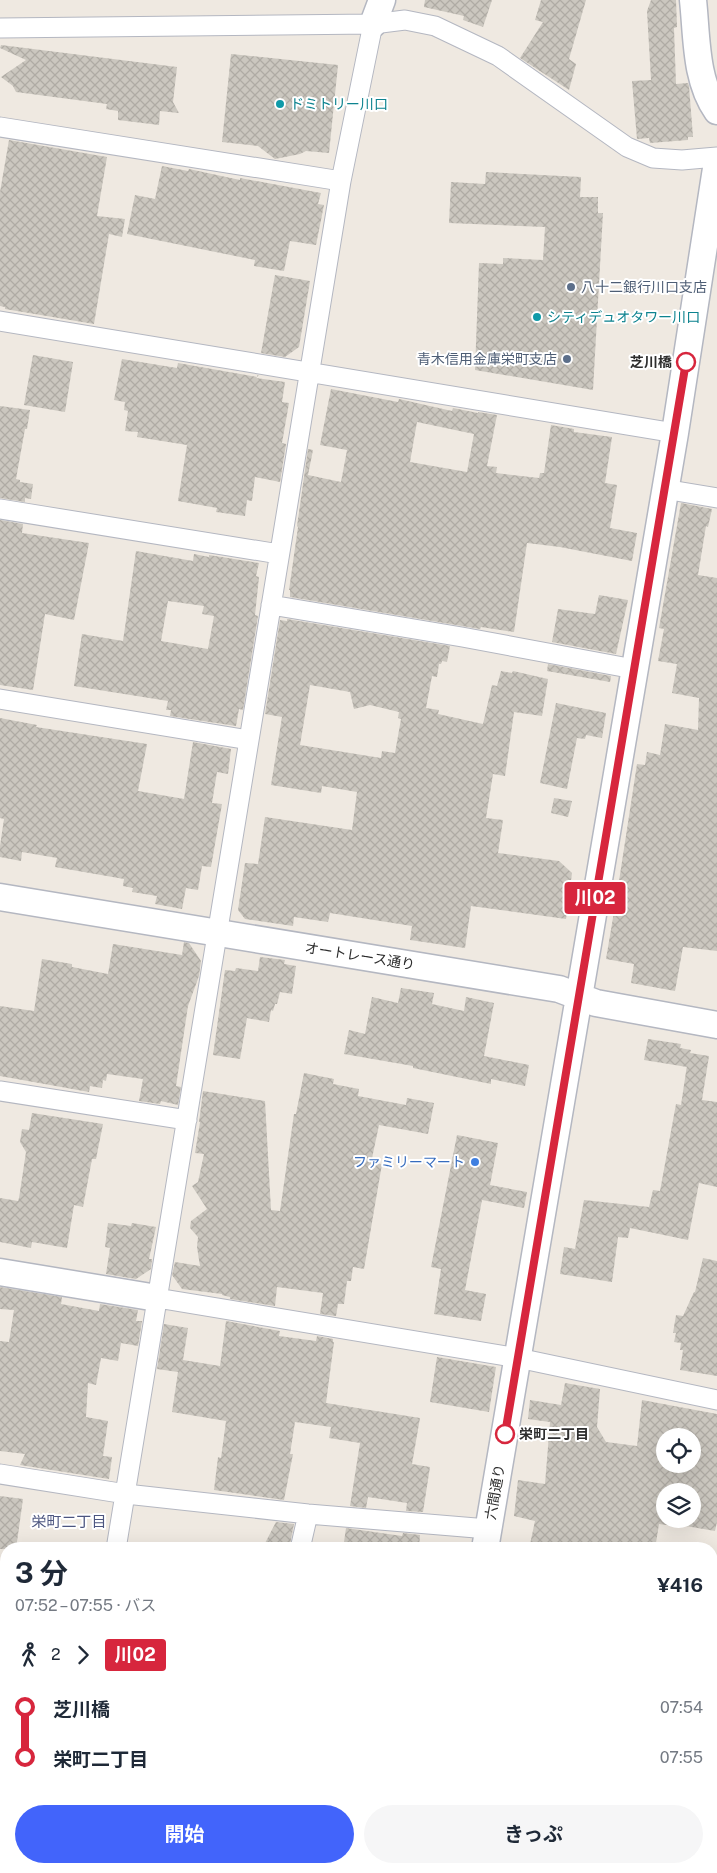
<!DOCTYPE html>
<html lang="ja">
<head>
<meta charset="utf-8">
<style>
  :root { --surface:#fff; --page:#f6f6f7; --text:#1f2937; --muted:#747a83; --accent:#4264fb }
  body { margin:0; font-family:"Public Sans","Noto Sans JP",sans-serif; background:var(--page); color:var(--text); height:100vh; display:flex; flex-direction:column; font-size:19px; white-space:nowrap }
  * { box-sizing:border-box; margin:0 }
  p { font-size:16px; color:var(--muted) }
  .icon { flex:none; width:28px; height:28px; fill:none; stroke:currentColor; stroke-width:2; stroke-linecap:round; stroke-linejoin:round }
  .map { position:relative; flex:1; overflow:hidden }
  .panel { position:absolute; left:0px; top:1542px; width:718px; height:331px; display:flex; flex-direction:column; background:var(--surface); border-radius:20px 20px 0 0; box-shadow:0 5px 20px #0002 }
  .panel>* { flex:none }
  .badge { padding:0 10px; border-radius:4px; font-size:18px; line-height:32px }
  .tools { position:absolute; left:656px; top:1428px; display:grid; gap:10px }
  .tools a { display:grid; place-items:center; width:45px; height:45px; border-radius:50%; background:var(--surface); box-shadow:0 5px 20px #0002; font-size:25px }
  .map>.badge { position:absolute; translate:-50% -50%; box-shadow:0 0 0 2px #fff }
  .legs { display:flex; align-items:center; gap:8px; height:55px; padding:0 15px; font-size:16px }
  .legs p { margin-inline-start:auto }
  .headline { display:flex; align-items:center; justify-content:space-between; height:85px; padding:0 15px }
  h1 { font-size:28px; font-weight:700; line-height:38px }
  .button { display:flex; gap:10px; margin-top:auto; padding:10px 15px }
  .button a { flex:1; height:58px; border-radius:30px; background:var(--accent); color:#fff; font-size:20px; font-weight:700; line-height:58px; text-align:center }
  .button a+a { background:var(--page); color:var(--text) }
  ul { padding:0 15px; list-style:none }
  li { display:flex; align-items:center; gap:18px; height:50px; font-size:19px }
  li i { display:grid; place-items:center; width:8px; height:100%; margin:0 6px; background:currentColor }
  li i::after { content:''; width:12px; height:12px; margin:-6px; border:4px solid; border-radius:50%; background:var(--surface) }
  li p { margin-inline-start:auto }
  li:first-child i { background:linear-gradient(#0000 50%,currentColor 0) }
  li:last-child i { background:linear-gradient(currentColor 50%,#0000 0) }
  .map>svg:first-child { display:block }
  .building { fill:url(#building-cross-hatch); fill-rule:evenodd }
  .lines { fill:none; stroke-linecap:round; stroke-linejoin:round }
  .street-casing { stroke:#b4b7c1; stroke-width:21 }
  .secondary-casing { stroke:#b4b7c1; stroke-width:29 }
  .street { stroke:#fff; stroke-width:19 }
  .secondary { stroke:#fff; stroke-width:26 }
  .line-1-casing { stroke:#fff; stroke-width:11 }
  .line-1 { stroke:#d7263d; stroke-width:8 }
  .culture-dot { fill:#0f9aa8; stroke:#fff; stroke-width:2 }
  .service-dot { fill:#5c6f8a; stroke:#fff; stroke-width:2 }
  .stop-1-dot { fill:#fff; stroke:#d7263d; stroke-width:2.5 }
  .shop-dot { fill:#3f7fe0; stroke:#fff; stroke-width:2 }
  .labels { text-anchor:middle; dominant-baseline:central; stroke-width:4; stroke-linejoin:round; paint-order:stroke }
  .culture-label { font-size:14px; fill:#0d838f; stroke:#fff; text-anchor:start }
  .service-label { font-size:14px; fill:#4e5e75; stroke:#fff; text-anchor:start }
  .stop-label { font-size:14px; font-weight:bold; fill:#2e2e2e; stroke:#fff; text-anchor:end }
  .street-label { font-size:14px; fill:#2e2e2e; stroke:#fff }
  .shop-label { font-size:14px; fill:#366cbe; stroke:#fff; text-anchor:end }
  .neighbourhood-label { font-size:15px; fill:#4d5680; stroke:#fff }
</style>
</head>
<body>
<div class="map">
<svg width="717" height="1873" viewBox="0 0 717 1873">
  <defs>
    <pattern id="building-cross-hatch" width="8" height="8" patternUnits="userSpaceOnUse" patternTransform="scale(1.25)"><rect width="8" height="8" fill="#cbc7bf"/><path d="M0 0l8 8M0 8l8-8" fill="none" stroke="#afaba4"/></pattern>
  </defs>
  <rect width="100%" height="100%" fill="#efe9e1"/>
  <path class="building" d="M 425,0 L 492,0 L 483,27 L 463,20 L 464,16 L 424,7 Z
    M 541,0 L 586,0 L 569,59 L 576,64 L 569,90 L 520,58 L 543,22 L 535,20 Z
    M 651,0 L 676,0 L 677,27 L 674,28 L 676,84 L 688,83 L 689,86 L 693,137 L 688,137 L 688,140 L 650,143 L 649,138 L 637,139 L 632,81 L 651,80 L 647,11 Z
    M 1,45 L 177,67 L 173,102 L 179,113 L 160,111 L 159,125 L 118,120 L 118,111 L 106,109 L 107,104 L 16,92 L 13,86 L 1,77 L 26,60 L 0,48 Z
    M 231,54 L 338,65 L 329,153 L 306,151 L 300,154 L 275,159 L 258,146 L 222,142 Z
    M 9,140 L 107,157 L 97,216 L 125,219 L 122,237 L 109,234 L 94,324 L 5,309 L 5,307 L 0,306 L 0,192 Z
    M 162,166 L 188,171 L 189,169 L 240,180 L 240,178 L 321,193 L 318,204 L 324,205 L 316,245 L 290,241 L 284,271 L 254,266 L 255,260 L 127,234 L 135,195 L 155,199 Z
    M 486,172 L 581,177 L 580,197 L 598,197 L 598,213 L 603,213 L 593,390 L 475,370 L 479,263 L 503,264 L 503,258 L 543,260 L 545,227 L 449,223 L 451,182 L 485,184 Z
    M 275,275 L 310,281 L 299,347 L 285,357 L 261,353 Z
    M 33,355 L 73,362 L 65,412 L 24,405 Z
    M 122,359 L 177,368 L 178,363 L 257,377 L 257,375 L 259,375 L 256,378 L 285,382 L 282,402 L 289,403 L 282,443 L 286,444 L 280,482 L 255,477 L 252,501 L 247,500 L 245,516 L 216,512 L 217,508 L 178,501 L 187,445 L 137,437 L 138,432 L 125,431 L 128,411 L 124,410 L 125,402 L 114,400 Z
    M 331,389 L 398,402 L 399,399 L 452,411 L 453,408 L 478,413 L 478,412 L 497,415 L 487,466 L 497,467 L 496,473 L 539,478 L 540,473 L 544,473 L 551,425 L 574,429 L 574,432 L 612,437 L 605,483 L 617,485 L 610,528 L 637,533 L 632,561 L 560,547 L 527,543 L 514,632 L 481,627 L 480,629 L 290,597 L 290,590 L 289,590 L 298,527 L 297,526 L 308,449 L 313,450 L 308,475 L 341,482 L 347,450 L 320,445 ZM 417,422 L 474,434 L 467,472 L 410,462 Z
    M 0,406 L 30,410 L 27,429 L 25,429 L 16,479 L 20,480 L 20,482 L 33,484 L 31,499 L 25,498 L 25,502 L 0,498 Z
    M 681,503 L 712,509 L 708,527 L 706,526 L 698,575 L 717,578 L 717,951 L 683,947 L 675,991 L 631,983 L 634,964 L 606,959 L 615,906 L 612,905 L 618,881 L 619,881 L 637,764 L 645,765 L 647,752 L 660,755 L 665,724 L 698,730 L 699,698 L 672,693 L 677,664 L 658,661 L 664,629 L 659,628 Z
    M 0,520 L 23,524 L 22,533 L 89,543 L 74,620 L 45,614 L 33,690 L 0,685 Z
    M 136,551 L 193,561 L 194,554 L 209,557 L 209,555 L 259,563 L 256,576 L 259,577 L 255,615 L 258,616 L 243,710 L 239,709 L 236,726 L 170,716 L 171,710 L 166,710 L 168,701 L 74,686 L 82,634 L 123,641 ZM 168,601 L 204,606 L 202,614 L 214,616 L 208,649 L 161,641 Z
    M 599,595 L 628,600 L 616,654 L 552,642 L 558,609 L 595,614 Z
    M 287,619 L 450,646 L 447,662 L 442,661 L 441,664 L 439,664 L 437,677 L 432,676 L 426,708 L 439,710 L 438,714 L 483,724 L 492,685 L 497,686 L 501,671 L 512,673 L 513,671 L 548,679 L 542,716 L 514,712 L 505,776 L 493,774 L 486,818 L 503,820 L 498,853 L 559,861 L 572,873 L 566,919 L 471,906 L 465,948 L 410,940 L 412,926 L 330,913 L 328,922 L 294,917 L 293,926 L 245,919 L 238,910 L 245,863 L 258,864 L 265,817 L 352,830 L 357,792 L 322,786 L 321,793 L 271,785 L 282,717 L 265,714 L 280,620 L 287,621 ZM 310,685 L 350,692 L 354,709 L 370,705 L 399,712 L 398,718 L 401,719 L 395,753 L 382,751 L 381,758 L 300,745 Z
    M 548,664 L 611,676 L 610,682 L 547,671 Z
    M 556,703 L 606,713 L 602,738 L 586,735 L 585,739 L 577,738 L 567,789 L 540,783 Z
    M 0,718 L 37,725 L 36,727 L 147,744 L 138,791 L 184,799 L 193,742 L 231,749 L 228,774 L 217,772 L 212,803 L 222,804 L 211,867 L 202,866 L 198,890 L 186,888 L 182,909 L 155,904 L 157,896 L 132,892 L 133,888 L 123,886 L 124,879 L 55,867 L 57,858 L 22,852 L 21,861 L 0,857 L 0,846 L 4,819 L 0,818 Z
    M 554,798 L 572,801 L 568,817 L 551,813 Z
    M 184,942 L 189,943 L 201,961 L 199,976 L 188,1006 L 176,1086 L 181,1087 L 178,1105 L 161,1101 L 160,1104 L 139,1101 L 143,1079 L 107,1074 L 106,1081 L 103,1080 L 102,1088 L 90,1086 L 89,1092 L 0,1076 L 0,1006 L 34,1011 L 42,959 L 72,964 L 72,967 L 108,974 L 113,944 L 182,955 Z
    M 260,957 L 285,960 L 284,964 L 296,966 L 292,994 L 280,992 L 277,1004 L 275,1004 L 273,1011 L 271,1010 L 269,1022 L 247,1018 L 240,1059 L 213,1055 L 225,970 L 235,971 L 236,968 L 258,971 Z
    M 401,988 L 434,993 L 432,1004 L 464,1011 L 466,997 L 494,1003 L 484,1056 L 529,1065 L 525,1086 L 491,1079 L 491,1084 L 413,1068 L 413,1066 L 344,1054 L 349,1030 L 365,1034 L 372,997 L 398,1003 Z
    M 648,1039 L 681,1044 L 680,1048 L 691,1050 L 690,1053 L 709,1056 L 702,1100 L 717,1102 L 717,1187 L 699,1183 L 688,1240 L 630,1228 L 628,1238 L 618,1237 L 612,1282 L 560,1274 L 564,1247 L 575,1249 L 584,1200 L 649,1207 L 653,1190 L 660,1191 L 676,1104 L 681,1105 L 687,1065 L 687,1067 L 644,1060 Z
    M 304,1073 L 334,1079 L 333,1084 L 359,1089 L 358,1096 L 406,1105 L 407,1098 L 434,1103 L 428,1134 L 379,1125 L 371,1163 L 382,1164 L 364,1269 L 353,1267 L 351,1281 L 347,1281 L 344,1304 L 338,1304 L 336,1316 L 320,1314 L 323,1293 L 277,1287 L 275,1306 L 230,1299 L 230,1297 L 222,1295 L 222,1294 L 182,1289 L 172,1275 L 175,1262 L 200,1266 L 197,1247 L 198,1237 L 190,1228 L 191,1221 L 207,1209 L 192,1186 L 198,1182 L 204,1154 L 195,1153 L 200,1122 L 199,1122 L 203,1091 L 265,1101 L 271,1210 L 280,1211 L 294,1114 L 296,1114 Z
    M 32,1113 L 103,1124 L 96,1159 L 92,1159 L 83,1207 L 74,1205 L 67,1248 L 32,1242 L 31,1248 L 0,1242 L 0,1198 L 18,1201 L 19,1198 L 26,1152 L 20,1142 L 22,1129 L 29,1130 Z
    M 457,1135 L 498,1143 L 490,1185 L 527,1192 L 524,1208 L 482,1200 L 465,1290 L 486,1294 L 481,1321 L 434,1314 L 441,1269 L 431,1267 Z
    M 108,1223 L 131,1226 L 132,1223 L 156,1227 L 149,1259 L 152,1259 L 151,1269 L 136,1279 L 106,1274 L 110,1248 L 105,1247 Z
    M 703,1258 L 717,1261 L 717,1376 L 680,1370 L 683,1350 L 680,1350 L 681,1343 L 674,1342 L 676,1333 L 673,1333 L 676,1315 L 683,1316 L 694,1292 L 695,1292 Z
    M 0,1287 L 62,1297 L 61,1304 L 99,1311 L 100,1304 L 138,1310 L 136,1321 L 142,1321 L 138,1346 L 121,1343 L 118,1361 L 101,1358 L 96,1385 L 88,1383 L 86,1417 L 108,1421 L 103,1456 L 112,1457 L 109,1479 L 20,1465 L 25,1454 L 0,1451 L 0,1341 L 9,1342 L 14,1310 L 0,1309 Z
    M 226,1321 L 280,1331 L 279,1336 L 316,1341 L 317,1336 L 333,1339 L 333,1342 L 334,1342 L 326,1403 L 420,1418 L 412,1464 L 430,1467 L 423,1512 L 406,1511 L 407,1503 L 368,1497 L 366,1508 L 350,1506 L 360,1443 L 329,1438 L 331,1427 L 295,1422 L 290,1454 L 293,1454 L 284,1500 L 214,1490 L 218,1457 L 221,1458 L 226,1421 L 172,1412 L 178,1372 L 157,1369 L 164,1324 L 188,1328 L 183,1360 L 220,1366 Z
    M 437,1357 L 496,1367 L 489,1412 L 430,1402 Z
    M 565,1383 L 600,1389 L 597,1427 L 606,1442 L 637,1446 L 642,1400 L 717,1414 L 717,1522 L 715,1531 L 674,1524 L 674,1526 L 659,1524 L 655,1549 L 529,1549 L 535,1521 L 514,1516 L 518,1480 L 545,1484 L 550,1422 L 528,1419 L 530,1400 L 561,1405 ZM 665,1436 L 692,1436 L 692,1464 L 665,1464 ZM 665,1491 L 692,1491 L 692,1519 L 665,1519 Z
    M 0,1496 L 23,1499 L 16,1549 L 0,1549 Z
    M 276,1522 L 294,1524 L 289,1549 L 262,1549 Z
    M 346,1528 L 402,1536 L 403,1533 L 420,1535 L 419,1549 L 343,1549 Z"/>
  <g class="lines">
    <g class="street-casing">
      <path id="street" d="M 0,28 L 373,24 L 405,20 L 435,26 L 498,56 L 627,147 L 653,158 L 682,160 L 717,157
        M 0,127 L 341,181
        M 0,321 L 675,433
        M 664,489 L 717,498
        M 0,509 L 279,554
        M 271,605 L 462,637 L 634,669
        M 0,699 L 249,740
        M 0,1091 L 187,1120
        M 157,1298 L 518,1358 L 717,1400
        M 0,1474 L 126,1494 L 308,1514 L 488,1529
        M 116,1549 L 341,181 L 373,24
        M 300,1549 L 308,1514
        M 711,1645 L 717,1614
        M 0,1664 L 6,1665
        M 702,1868 L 703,1873
        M 62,1873 L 63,1868"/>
    </g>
    <g class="secondary-casing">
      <path id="secondary" d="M 693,0 C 697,37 695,80 717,111
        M 373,24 L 382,0
        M 0,897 L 559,989 L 596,1003 L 717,1025
        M 0,1272 L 157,1298
        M 485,1549 L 675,433 L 717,162
        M 711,1752 L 717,1751
        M 0,1840 L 6,1840
        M 433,1873 L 434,1868"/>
    </g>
    <use href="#street" class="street"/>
    <use href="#secondary" class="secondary"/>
  </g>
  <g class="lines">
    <g class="line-1-casing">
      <path id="line-1" d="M 505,1434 L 686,362"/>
    </g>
    <use href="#line-1" class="line-1"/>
  </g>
  <g class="culture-dot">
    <circle cx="280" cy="104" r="5"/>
    <circle cx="537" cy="317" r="5"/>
  </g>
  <g class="service-dot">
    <circle cx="571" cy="287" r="5"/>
    <circle cx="567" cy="359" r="5"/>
  </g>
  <g class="stop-1-dot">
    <circle cx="686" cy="362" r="9"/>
    <circle cx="505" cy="1434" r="9"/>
  </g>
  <circle class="shop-dot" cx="475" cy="1162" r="5"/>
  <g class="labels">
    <g class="culture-label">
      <text x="290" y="104">ドミトリー川口</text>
      <text x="547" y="317">シティデュオタワー川口</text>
    </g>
    <g class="service-label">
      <text x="581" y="287">八十二銀行川口支店</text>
      <text x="557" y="359" text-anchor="end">青木信用金庫栄町支店</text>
    </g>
    <g class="stop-label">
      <text x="672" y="362">芝川橋</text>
      <text x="519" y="1434" text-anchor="start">栄町二丁目</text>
    </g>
    <g class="street-label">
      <text transform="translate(360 956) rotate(9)">オートレース通り</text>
      <text transform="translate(495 1492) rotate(-80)">六間通り</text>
    </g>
    <g class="shop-label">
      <text x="465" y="1162">ファミリーマート</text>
    </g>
    <g class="neighbourhood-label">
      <text x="69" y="1521">栄町二丁目</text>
    </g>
  </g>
</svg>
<div class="tools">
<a><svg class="icon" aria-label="locate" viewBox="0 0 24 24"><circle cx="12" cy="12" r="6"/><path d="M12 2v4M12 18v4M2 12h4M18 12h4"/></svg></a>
<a><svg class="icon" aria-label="layers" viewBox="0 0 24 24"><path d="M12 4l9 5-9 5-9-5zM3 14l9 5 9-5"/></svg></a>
</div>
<b class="badge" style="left:595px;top:898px;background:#d7263d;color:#fff">川02</b>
<section class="panel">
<div class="headline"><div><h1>3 分</h1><p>07:52 – 07:55 · バス</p></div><b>¥416</b></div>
<div class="legs"><svg class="icon" aria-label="walk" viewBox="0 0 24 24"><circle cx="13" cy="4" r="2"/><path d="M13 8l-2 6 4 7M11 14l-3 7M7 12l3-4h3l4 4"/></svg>2<svg class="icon" aria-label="forward" viewBox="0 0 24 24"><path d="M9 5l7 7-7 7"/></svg><b class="badge" style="background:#d7263d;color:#fff">川02</b></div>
<ul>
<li><i style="color:#d7263d"></i><b>芝川橋</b><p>07:54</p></li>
<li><i style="color:#d7263d"></i><b>栄町二丁目</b><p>07:55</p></li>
</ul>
<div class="button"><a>開始</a><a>きっぷ</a></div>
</section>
</div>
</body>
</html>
